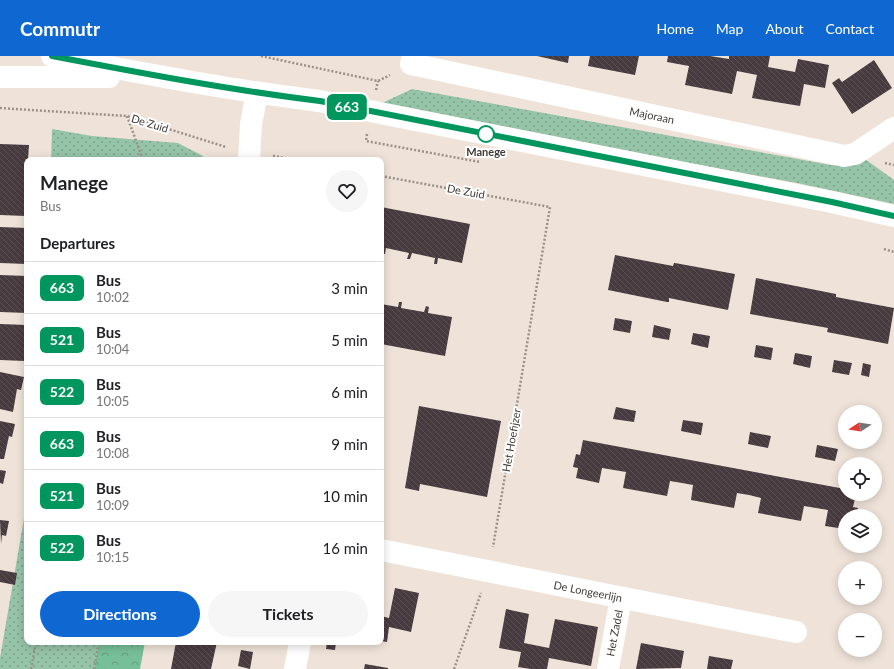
<!DOCTYPE html>
<html lang="en">
<head>
<meta charset="utf-8">
<style>
  :root { --surface:#fff; --page:#f6f6f6; --text:#202124; --muted:#757577; --line:#e0e0e0; --accent:#0f67d1 }
  body { margin:0; font-family:Lato,sans-serif; background:var(--page); color:var(--text); height:100vh; display:flex; flex-direction:column; font-size:15px; white-space:nowrap }
  * { box-sizing:border-box; margin:0 }
  p { font-size:13px; color:var(--muted) }
  .icon { flex:none; width:22px; height:22px; fill:none; stroke:currentColor; stroke-width:2; stroke-linecap:round; stroke-linejoin:round }
  .map { position:relative; flex:1; overflow:hidden }
  .panel { position:absolute; left:24px; top:101px; width:360px; height:488px; display:flex; flex-direction:column; background:var(--surface); border-radius:8px; box-shadow:0 2px 10px #0003 }
  .panel>* { flex:none }
  .badge { padding:0 8px; border-radius:6px; font-size:14px; line-height:26px }
  .needle { width:26px; rotate:258deg }
  .fabs { position:absolute; left:838px; top:349px; display:grid; gap:8px }
  .fabs a { display:grid; place-items:center; width:44px; height:44px; border-radius:50%; background:var(--surface); box-shadow:0 2px 10px #0003; font-size:20px }
  .map>.badge { position:absolute; translate:-50% -50%; box-shadow:0 0 0 2px #fff }
  h2 { padding:0 16px; font-size:15px; line-height:36px }
  .round { display:grid; place-items:center; flex:none; width:42px; height:42px; border-radius:21px; background:var(--page) }
  .overview { display:flex; align-items:center; justify-content:space-between; height:68px; padding:0 16px }
  h1 { font-size:19px; font-weight:700; line-height:30px }
  .action { display:flex; gap:8px; margin-top:auto; padding:8px 16px }
  .action a { flex:1; height:46px; border-radius:24px; background:var(--accent); color:#fff; font-size:16px; font-weight:700; line-height:46px; text-align:center }
  .action a+a { background:var(--page); color:var(--text) }
  ul { padding:0; list-style:none }
  li { display:flex; align-items:center; gap:12px; height:52px; padding:0 16px; border-top:1px solid var(--line) }
  li div { flex:1 }
  li b { display:block; font-size:15px }
  li em { font-style:normal }
  li .badge { min-width:44px; font-weight:700; text-align:center }
  header { display:flex; align-items:center; gap:24px; box-sizing:border-box; height:56px; padding:0 20px; background:var(--accent); color:#fff }
  header strong { font-size:19px }
  nav { display:flex; gap:22px; margin-inline-start:auto; font-size:14px }
  .map>svg:first-child { display:block }
  .grass { fill:url(#grass-dots) }
  .forest { fill:url(#forest-crowns) }
  .building { fill:url(#building-back-hatch) }
  .lines { fill:none; stroke-linecap:round; stroke-linejoin:round }
  .path { stroke:#9a918a; stroke-width:2.5; stroke-dasharray:2 2; stroke-linecap:butt }
  .minor { stroke:#fff; stroke-width:22 }
  .line-casing { stroke:#fff; stroke-width:9 }
  .line { stroke:#00965e; stroke-width:6 }
  .stop-dot { fill:#fff; stroke:#00965e; stroke-width:2 }
  .labels { text-anchor:middle; dominant-baseline:central; stroke-width:4; stroke-linejoin:round; paint-order:stroke }
  .street-label { font-size:11px; fill:#403b37; stroke:#fff }
  .stop-label { font-size:11px; font-weight:bold; fill:#403b37; stroke:#fff }
</style>
</head>
<body>
<header>
<strong>Commutr</strong>
<nav><a>Home</a><a>Map</a><a>About</a><a>Contact</a></nav>
</header>
<div class="map">
<svg width="894" height="613" viewBox="0 0 894 613">
  <defs>
    <pattern id="grass-dots" width="8" height="8" patternUnits="userSpaceOnUse"><rect width="8" height="8" fill="#96c4a9"/><path d="M2 2h.1M6 6h.1" fill="none" stroke="#7ca08a" stroke-width="1.8" stroke-linecap="round"/></pattern>
    <pattern id="forest-crowns" width="20" height="18" patternUnits="userSpaceOnUse"><rect width="20" height="18" fill="#77bf98"/><path d="M2 6a3 3 0 1 1 6 0M12 15a3 3 0 1 1 6 0" fill="none" stroke="#639c7d"/></pattern>
    <pattern id="building-back-hatch" width="6" height="6" patternUnits="userSpaceOnUse"><rect width="6" height="6" fill="#483b40"/><path d="M-1 5l2 2M0 0l6 6M5-1l2 2" fill="none" stroke="#5b5054"/></pattern>
  </defs>
  <rect width="100%" height="100%" fill="#efe3d9"/>
  <path class="grass" d="M 412,33 L 831,109 L 859,108 L 865,103 L 894,124 L 894,148 L 797,127 L 414,56 L 380,48 Z
    M 52,73 L 92,80 L 178,87 L 203,100 L 202,104 L 51,104 Z
    M 27,445 L 27,586 L 99,586 L 94,613 L 0,613 L 0,602 Z"/>
  <path class="forest" d="M 99,586 L 145,586 L 140,613 L 94,613 Z"/>
  <path class="building" d="M 537,0 L 569,0 L 568,7 Z
    M 590,0 L 639,0 L 635,19 L 588,10 Z
    M 668,0 L 710,0 L 729,3 L 729,0 L 770,0 L 768,11 L 795,16 L 798,3 L 829,9 L 825,32 L 804,28 L 800,50 L 752,42 L 757,19 L 737,15 L 732,38 L 685,29 L 689,10 L 667,6 Z
    M 874,4 L 892,32 L 852,58 L 832,27 L 839,22 L 842,26 Z
    M 0,88 L 29,89 L 28,104 L 27,104 L 26,160 L 0,159 Z
    M 381,151 L 470,168 L 462,207 L 438,202 L 437,208 L 434,208 L 435,202 L 412,197 L 410,203 L 407,203 L 409,197 L 386,192 L 385,198 L 382,198 L 383,192 L 381,191 Z
    M 0,171 L 27,172 L 27,208 L 0,207 Z
    M 615,199 L 673,210 L 674,207 L 675,207 L 735,218 L 728,254 L 669,242 L 669,246 L 667,246 L 608,234 Z
    M 0,219 L 27,220 L 27,257 L 0,256 Z
    M 756,222 L 836,238 L 836,241 L 894,252 L 888,288 L 827,276 L 828,272 L 750,258 Z
    M 399,246 L 402,246 L 401,252 L 424,256 L 426,250 L 429,251 L 428,257 L 452,261 L 445,300 L 381,288 L 381,248 L 398,251 Z
    M 615,262 L 632,265 L 630,277 L 613,274 Z
    M 0,268 L 27,269 L 25,305 L 0,304 Z
    M 654,269 L 671,273 L 669,284 L 652,281 Z
    M 693,277 L 710,280 L 708,292 L 691,288 Z
    M 756,289 L 773,292 L 771,304 L 754,301 Z
    M 795,297 L 812,300 L 810,312 L 793,308 Z
    M 834,304 L 852,307 L 849,319 L 832,316 Z
    M 863,307 L 871,309 L 869,321 L 861,319 Z
    M 0,316 L 24,321 L 21,334 L 17,333 L 13,356 L 0,353 Z
    M 419,350 L 501,365 L 487,441 L 420,428 L 419,435 L 405,432 Z
    M 616,351 L 636,355 L 634,366 L 613,363 Z
    M 683,364 L 703,367 L 701,379 L 681,375 Z
    M 0,365 L 15,368 L 12,381 L 9,380 L 4,403 L 0,403 Z
    M 750,376 L 771,380 L 768,392 L 748,388 Z
    M 583,384 L 845,433 L 845,438 L 856,438 L 853,451 L 858,452 L 856,460 L 845,460 L 845,473 L 825,470 L 828,454 L 804,450 L 801,465 L 758,457 L 761,442 L 749,439 L 737,437 L 734,452 L 691,444 L 693,429 L 682,427 L 670,425 L 667,440 L 623,432 L 626,416 L 602,412 L 599,427 L 576,422 L 578,412 L 573,411 L 576,398 L 580,399 Z
    M 817,389 L 838,393 L 835,405 L 815,401 Z
    M 0,414 L 6,415 L 3,428 L 0,427 Z
    M 0,464 L 9,465 L 6,480 L 2,479 L 1,488 Z
    M 0,514 L 17,517 L 15,529 L 0,526 Z
    M 395,532 L 419,537 L 411,576 L 389,571 L 387,586 L 381,585 L 381,560 L 389,562 Z
    M 506,553 L 529,558 L 524,587 L 549,592 L 555,563 L 598,571 L 591,610 L 549,602 L 547,613 L 531,613 L 518,611 L 521,596 L 499,592 Z
    M 176,586 L 217,586 L 211,613 L 171,613 Z
    M 327,586 L 336,586 L 335,594 L 326,593 Z
    M 641,587 L 684,595 L 681,612 L 636,613 Z
    M 241,594 L 253,596 L 250,613 L 238,610 Z
    M 709,600 L 733,604 L 731,613 L 707,613 Z
    M 365,608 L 388,612 L 388,613 L 364,613 Z"/>
  <g class="lines">
    <path class="path" d="M 261,0 L 378,25 L 390,19
      M 376,34 L 378,25
      M 0,52 L 127,60 L 226,91
      M 127,60 L 143,104
      M 367,78 L 366,85 L 480,106
      M 273,100 L 296,104
      M 885,107 L 894,109
      M 381,120 L 550,151 L 493,491
      M 884,193 L 894,196
      M 31,613 L 36,586
      M 94,613 L 99,586
      M 454,613 L 481,537"/>
    <path class="minor" d="M 52,0 C 141,17 230,34 319,45 L 832,146 L 894,160
      M 413,0 L 411,8 L 844,100 L 855,98 L 894,72
      M 0,21 L 109,21
      M 249,104 L 251,68 L 257,37
      M 381,494 L 796,576
      M 295,613 L 300,586
      M 608,613 L 621,542"/>
  </g>
  <g class="lines">
    <g class="line-casing">
      <path id="line" d="M 52,0 C 141,17 230,34 320,45 L 832,146 L 894,160"/>
    </g>
    <use href="#line" class="line"/>
  </g>
  <circle class="stop-dot" cx="486" cy="78" r="8"/>
  <g class="labels">
    <g class="street-label">
      <text transform="translate(652 59) rotate(12)">Majoraan</text>
      <text transform="translate(150 67) rotate(17)">De Zuid</text>
      <text transform="translate(466 135) rotate(10)">De Zuid</text>
      <text transform="translate(511 384) rotate(-80)">Het Hoefijzer</text>
      <text transform="translate(588 535) rotate(11)">De Longeerlijn</text>
      <text transform="translate(614 577) rotate(-79)">Het Zadel</text>
    </g>
    <g class="stop-label">
      <text x="486" y="95">Manege</text>
    </g>
  </g>
</svg>
<div class="fabs">
<a><svg class="needle" viewBox="-14 -14 28 28"><path d="M0-13l5 13h-10z" fill="#e53935"/><path d="M0 13l5-13h-10z" fill="#757577"/></svg></a>
<a><svg class="icon" aria-label="locate" viewBox="0 0 24 24"><circle cx="12" cy="12" r="6"/><path d="M12 2v4M12 18v4M2 12h4M18 12h4"/></svg></a>
<a><svg class="icon" aria-label="layers" viewBox="0 0 24 24"><path d="M12 4l9 5-9 5-9-5zM3 14l9 5 9-5"/></svg></a>
<a>+</a>
<a>−</a>
</div>
<b class="badge" style="left:347px;top:51px;background:#00965e;color:#fff">663</b>
<section class="panel">
<div class="overview"><div><h1>Manege</h1><p>Bus</p></div><a class="round"><svg class="icon" aria-label="heart" viewBox="0 0 24 24"><path d="M12 20l-8-8c-3-5 5-10 8-4 3-6 11-1 8 4z"/></svg></a></div>
<h2>Departures</h2>
<ul>
<li><span class="badge" style="background:#00965e;color:#fff">663</span><div><b>Bus</b><p>10:02</p></div><em>3 min</em></li>
<li><span class="badge" style="background:#00965e;color:#fff">521</span><div><b>Bus</b><p>10:04</p></div><em>5 min</em></li>
<li><span class="badge" style="background:#00965e;color:#fff">522</span><div><b>Bus</b><p>10:05</p></div><em>6 min</em></li>
<li><span class="badge" style="background:#00965e;color:#fff">663</span><div><b>Bus</b><p>10:08</p></div><em>9 min</em></li>
<li><span class="badge" style="background:#00965e;color:#fff">521</span><div><b>Bus</b><p>10:09</p></div><em>10 min</em></li>
<li><span class="badge" style="background:#00965e;color:#fff">522</span><div><b>Bus</b><p>10:15</p></div><em>16 min</em></li>
</ul>
<div class="action"><a>Directions</a><a>Tickets</a></div>
</section>
</div>
</body>
</html>
